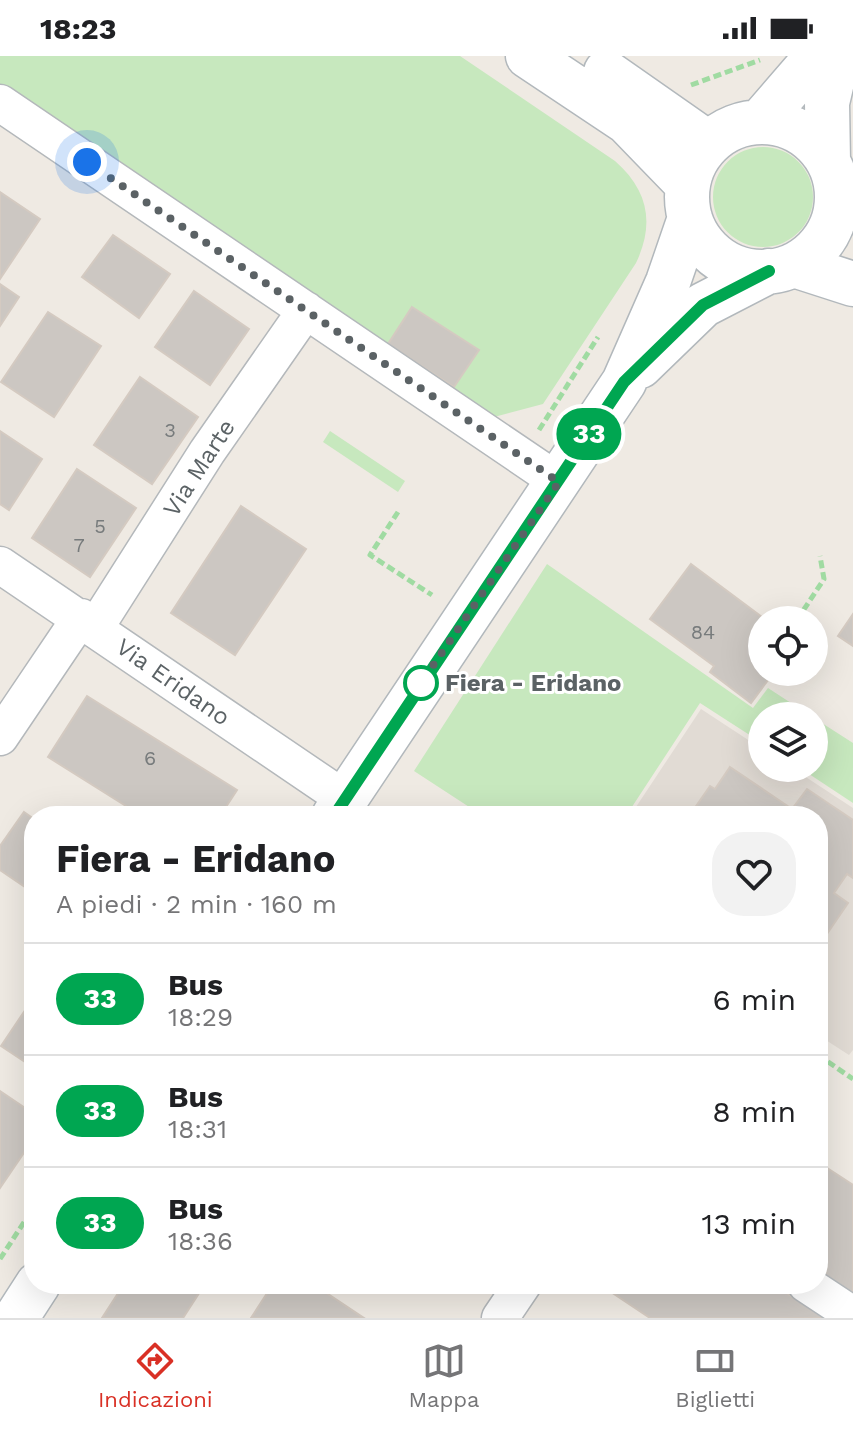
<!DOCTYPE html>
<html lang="it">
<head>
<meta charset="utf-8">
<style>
  :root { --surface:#fff; --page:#f2f2f2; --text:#202124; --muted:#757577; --line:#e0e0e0; --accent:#d93025 }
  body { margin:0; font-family:"Work Sans",sans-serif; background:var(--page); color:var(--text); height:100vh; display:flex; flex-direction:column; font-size:30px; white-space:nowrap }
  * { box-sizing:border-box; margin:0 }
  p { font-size:26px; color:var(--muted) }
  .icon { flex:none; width:44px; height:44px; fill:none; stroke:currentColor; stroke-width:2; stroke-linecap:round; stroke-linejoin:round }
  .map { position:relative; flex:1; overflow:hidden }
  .side { position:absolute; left:24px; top:750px; width:804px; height:488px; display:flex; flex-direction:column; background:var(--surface); border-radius:32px; box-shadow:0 8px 32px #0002 }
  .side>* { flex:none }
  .badge { padding:0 16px; border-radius:26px; font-size:28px; line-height:52px }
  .tools { position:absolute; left:748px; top:550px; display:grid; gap:16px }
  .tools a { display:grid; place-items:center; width:80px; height:80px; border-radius:50%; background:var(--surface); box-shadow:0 8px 32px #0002; font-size:40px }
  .you { position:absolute; width:40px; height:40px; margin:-20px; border:6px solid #fff; border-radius:50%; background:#1a73e8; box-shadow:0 0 0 12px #1a73e833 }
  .map>.badge { position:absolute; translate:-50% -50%; box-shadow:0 0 0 4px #fff }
  .round { display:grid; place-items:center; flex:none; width:84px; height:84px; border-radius:32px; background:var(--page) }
  .head { display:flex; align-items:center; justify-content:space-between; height:136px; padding:0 32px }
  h1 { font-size:38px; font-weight:700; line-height:60px }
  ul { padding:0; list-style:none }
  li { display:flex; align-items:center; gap:24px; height:112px; padding:0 32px; border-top:2px solid var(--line) }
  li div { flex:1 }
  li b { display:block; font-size:30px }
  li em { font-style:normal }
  li .badge { min-width:88px; font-weight:700; text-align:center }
  .status { display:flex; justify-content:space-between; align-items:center; height:56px; padding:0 40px; background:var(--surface); direction:ltr }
  .status svg { height:22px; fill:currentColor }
  .tabs { display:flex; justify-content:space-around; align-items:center; height:112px; border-top:2px solid var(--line); background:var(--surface); font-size:22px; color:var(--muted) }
  .tabs a { display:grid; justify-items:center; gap:4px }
  .tabs .current { color:var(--accent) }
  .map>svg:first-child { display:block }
  .education { fill:#e1dbd4 }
  .green { fill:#c7e8be }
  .building { fill:#ccc7c2; stroke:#d4cac1; stroke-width:2 }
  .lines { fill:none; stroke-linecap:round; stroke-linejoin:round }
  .street-casing { stroke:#b4b8bb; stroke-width:39 }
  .secondary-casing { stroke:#b2b8bc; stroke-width:47 }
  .path { stroke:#a0dba2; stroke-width:5; stroke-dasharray:8 4; stroke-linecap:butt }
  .street { stroke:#fff; stroke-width:36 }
  .secondary { stroke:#fff; stroke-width:44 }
  .line-casing { stroke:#fff; stroke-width:18 }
  .line { stroke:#00a651; stroke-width:12 }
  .walk { stroke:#5b6265; stroke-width:8; stroke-dasharray:0 14.4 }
  .stop-dot { fill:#fff; stroke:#00a651; stroke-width:4 }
  .labels { text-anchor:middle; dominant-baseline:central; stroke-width:6; stroke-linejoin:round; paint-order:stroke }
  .number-label { font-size:20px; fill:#777b7c }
  .street-label { font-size:24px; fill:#5b6265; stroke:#fff }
  .stop-label { font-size:24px; font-weight:bold; fill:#5b6265; stroke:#fff; text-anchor:start }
</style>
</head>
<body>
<div class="status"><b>18:23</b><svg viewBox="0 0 49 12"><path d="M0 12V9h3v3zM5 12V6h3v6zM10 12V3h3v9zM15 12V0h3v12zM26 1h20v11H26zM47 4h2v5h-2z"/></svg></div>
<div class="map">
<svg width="853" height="1262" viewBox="0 0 853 1262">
  <rect width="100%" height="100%" fill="#efeae3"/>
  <path class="education" d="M 701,653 L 762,693 L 762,712 L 792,712 L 853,752 L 853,994 L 849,999 L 818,979 L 818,760 L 630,760 Z"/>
  <path class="green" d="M 0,0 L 460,0 L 615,105 C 648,134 655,167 636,207 L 543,348 L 494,361 L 0,29 Z
    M713 141a50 50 0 1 1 100 0a50 50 0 1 1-100 0Z
    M 330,375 L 405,425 L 398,436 L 323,386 Z
    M 547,508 L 753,652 L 768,632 L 811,660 L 762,660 L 762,687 L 700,647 L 626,760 L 483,760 L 414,715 Z
    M 814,662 L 853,687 L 853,747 L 800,712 L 814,712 Z"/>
  <path class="building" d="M 0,136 L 40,163 L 0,223 Z
    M 113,179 L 170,218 L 139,262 L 82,221 Z
    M 0,228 L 19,241 L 0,270 Z
    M 194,235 L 249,273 L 210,329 L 155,291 Z
    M 412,251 L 479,294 L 454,331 L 388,288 Z
    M 48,256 L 101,290 L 54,361 L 1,326 Z
    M 140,321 L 198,361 L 152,428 L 94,389 Z
    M 0,375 L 42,403 L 9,454 L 0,448 Z
    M 77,413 L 136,452 L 90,521 L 32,482 Z
    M 241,450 L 306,493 L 235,599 L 171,557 Z
    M 691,508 L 766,564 L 762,564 L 762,616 L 774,616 L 751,647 L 710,616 L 714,610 L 650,563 Z
    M 853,558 L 853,590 L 838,580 Z
    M 87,640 L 237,734 L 220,760 L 142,760 L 48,701 Z
    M 730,711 L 792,753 L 807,733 L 853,764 L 853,822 L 847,818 L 834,837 L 848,847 L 818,891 L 818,760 L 698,760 L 692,756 L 710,730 L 715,733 Z
    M 24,756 L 34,763 L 34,837 L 0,814 L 0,790 Z
    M 34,941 L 34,1012 L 1,990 Z
    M 0,1035 L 34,1058 L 34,1082 L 0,1132 Z
    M 818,1106 L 853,1129 L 853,1243 L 818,1220 Z
    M 124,1228 L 205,1228 L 183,1262 L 102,1262 Z
    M 273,1228 L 313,1228 L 364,1262 L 251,1262 Z
    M 599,1228 L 773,1228 L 824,1262 L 650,1262 Z"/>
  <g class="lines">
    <g class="street-casing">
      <path id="street" d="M 0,47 L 559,426
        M 0,509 L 345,743
        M 95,572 L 207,396 L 306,254
        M 0,681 L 81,561
        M 806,1228 L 853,1259
        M 500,1262 L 523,1228"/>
    </g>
    <g class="secondary-casing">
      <path id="secondary" d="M 528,0 L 627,66 L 688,129
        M 606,16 L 709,88
        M 760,66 L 817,0
        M687 141a75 75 0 1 1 150 0a75 75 0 1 1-150 0Z
        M 828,105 L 827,47 L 838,0
        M 794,209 L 853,228
        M 640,310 L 703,249 L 769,215
        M 334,760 L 624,326 L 668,226 L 690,162
        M 16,1262 L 38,1228"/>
    </g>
    <path class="path" d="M 691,29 L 760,4
      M 539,374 L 598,281
      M 398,456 L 370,499 L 432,539
      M 797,564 L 824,523 L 820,500
      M 818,999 L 853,1023
      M 0,1203 L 34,1151"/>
    <use href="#street" class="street"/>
    <use href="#secondary" class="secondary"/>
  </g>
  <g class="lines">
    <g class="line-casing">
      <path id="line" d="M 334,760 L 624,326 L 703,249 L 769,215"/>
    </g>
    <use href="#line" class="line"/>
    <path class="walk" d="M 87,106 L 559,426 L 421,627"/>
  </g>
  <circle class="stop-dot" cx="421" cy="627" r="16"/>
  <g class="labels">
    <g class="number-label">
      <text x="170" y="374">3</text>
      <text x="100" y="470">5</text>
      <text x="79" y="489">7</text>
      <text x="703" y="576">84</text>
      <text x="150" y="702">6</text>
    </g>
    <g class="street-label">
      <text transform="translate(199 412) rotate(-57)">Via Marte</text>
      <text transform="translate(173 626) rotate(35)">Via Eridano</text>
    </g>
    <g class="stop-label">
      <text x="445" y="627">Fiera - Eridano</text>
    </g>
  </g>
</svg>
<div class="tools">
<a><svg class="icon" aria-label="locate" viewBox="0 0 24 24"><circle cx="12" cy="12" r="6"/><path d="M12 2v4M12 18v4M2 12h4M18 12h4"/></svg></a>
<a><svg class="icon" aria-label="layers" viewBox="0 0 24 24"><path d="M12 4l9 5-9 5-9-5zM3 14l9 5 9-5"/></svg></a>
</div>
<div class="you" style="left:87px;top:106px"></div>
<b class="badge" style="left:589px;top:378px;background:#00a651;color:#fff">33</b>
<section class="side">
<div class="head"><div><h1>Fiera - Eridano</h1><p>A piedi · 2 min · 160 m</p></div><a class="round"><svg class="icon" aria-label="heart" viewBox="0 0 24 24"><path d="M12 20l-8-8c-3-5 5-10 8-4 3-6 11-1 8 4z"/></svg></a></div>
<ul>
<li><span class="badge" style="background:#00a651;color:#fff">33</span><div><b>Bus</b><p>18:29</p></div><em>6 min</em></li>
<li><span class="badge" style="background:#00a651;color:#fff">33</span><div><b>Bus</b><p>18:31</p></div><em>8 min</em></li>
<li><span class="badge" style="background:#00a651;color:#fff">33</span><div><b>Bus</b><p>18:36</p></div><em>13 min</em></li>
</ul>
</section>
</div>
<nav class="tabs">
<a class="current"><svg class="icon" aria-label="directions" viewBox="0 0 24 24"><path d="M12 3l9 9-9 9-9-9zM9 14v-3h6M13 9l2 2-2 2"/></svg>Indicazioni</a>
<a><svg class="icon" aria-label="map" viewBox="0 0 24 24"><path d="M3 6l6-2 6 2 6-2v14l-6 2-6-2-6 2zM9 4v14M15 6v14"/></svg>Mappa</a>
<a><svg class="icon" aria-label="tickets" viewBox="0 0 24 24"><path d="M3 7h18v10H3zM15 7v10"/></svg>Biglietti</a>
</nav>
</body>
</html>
